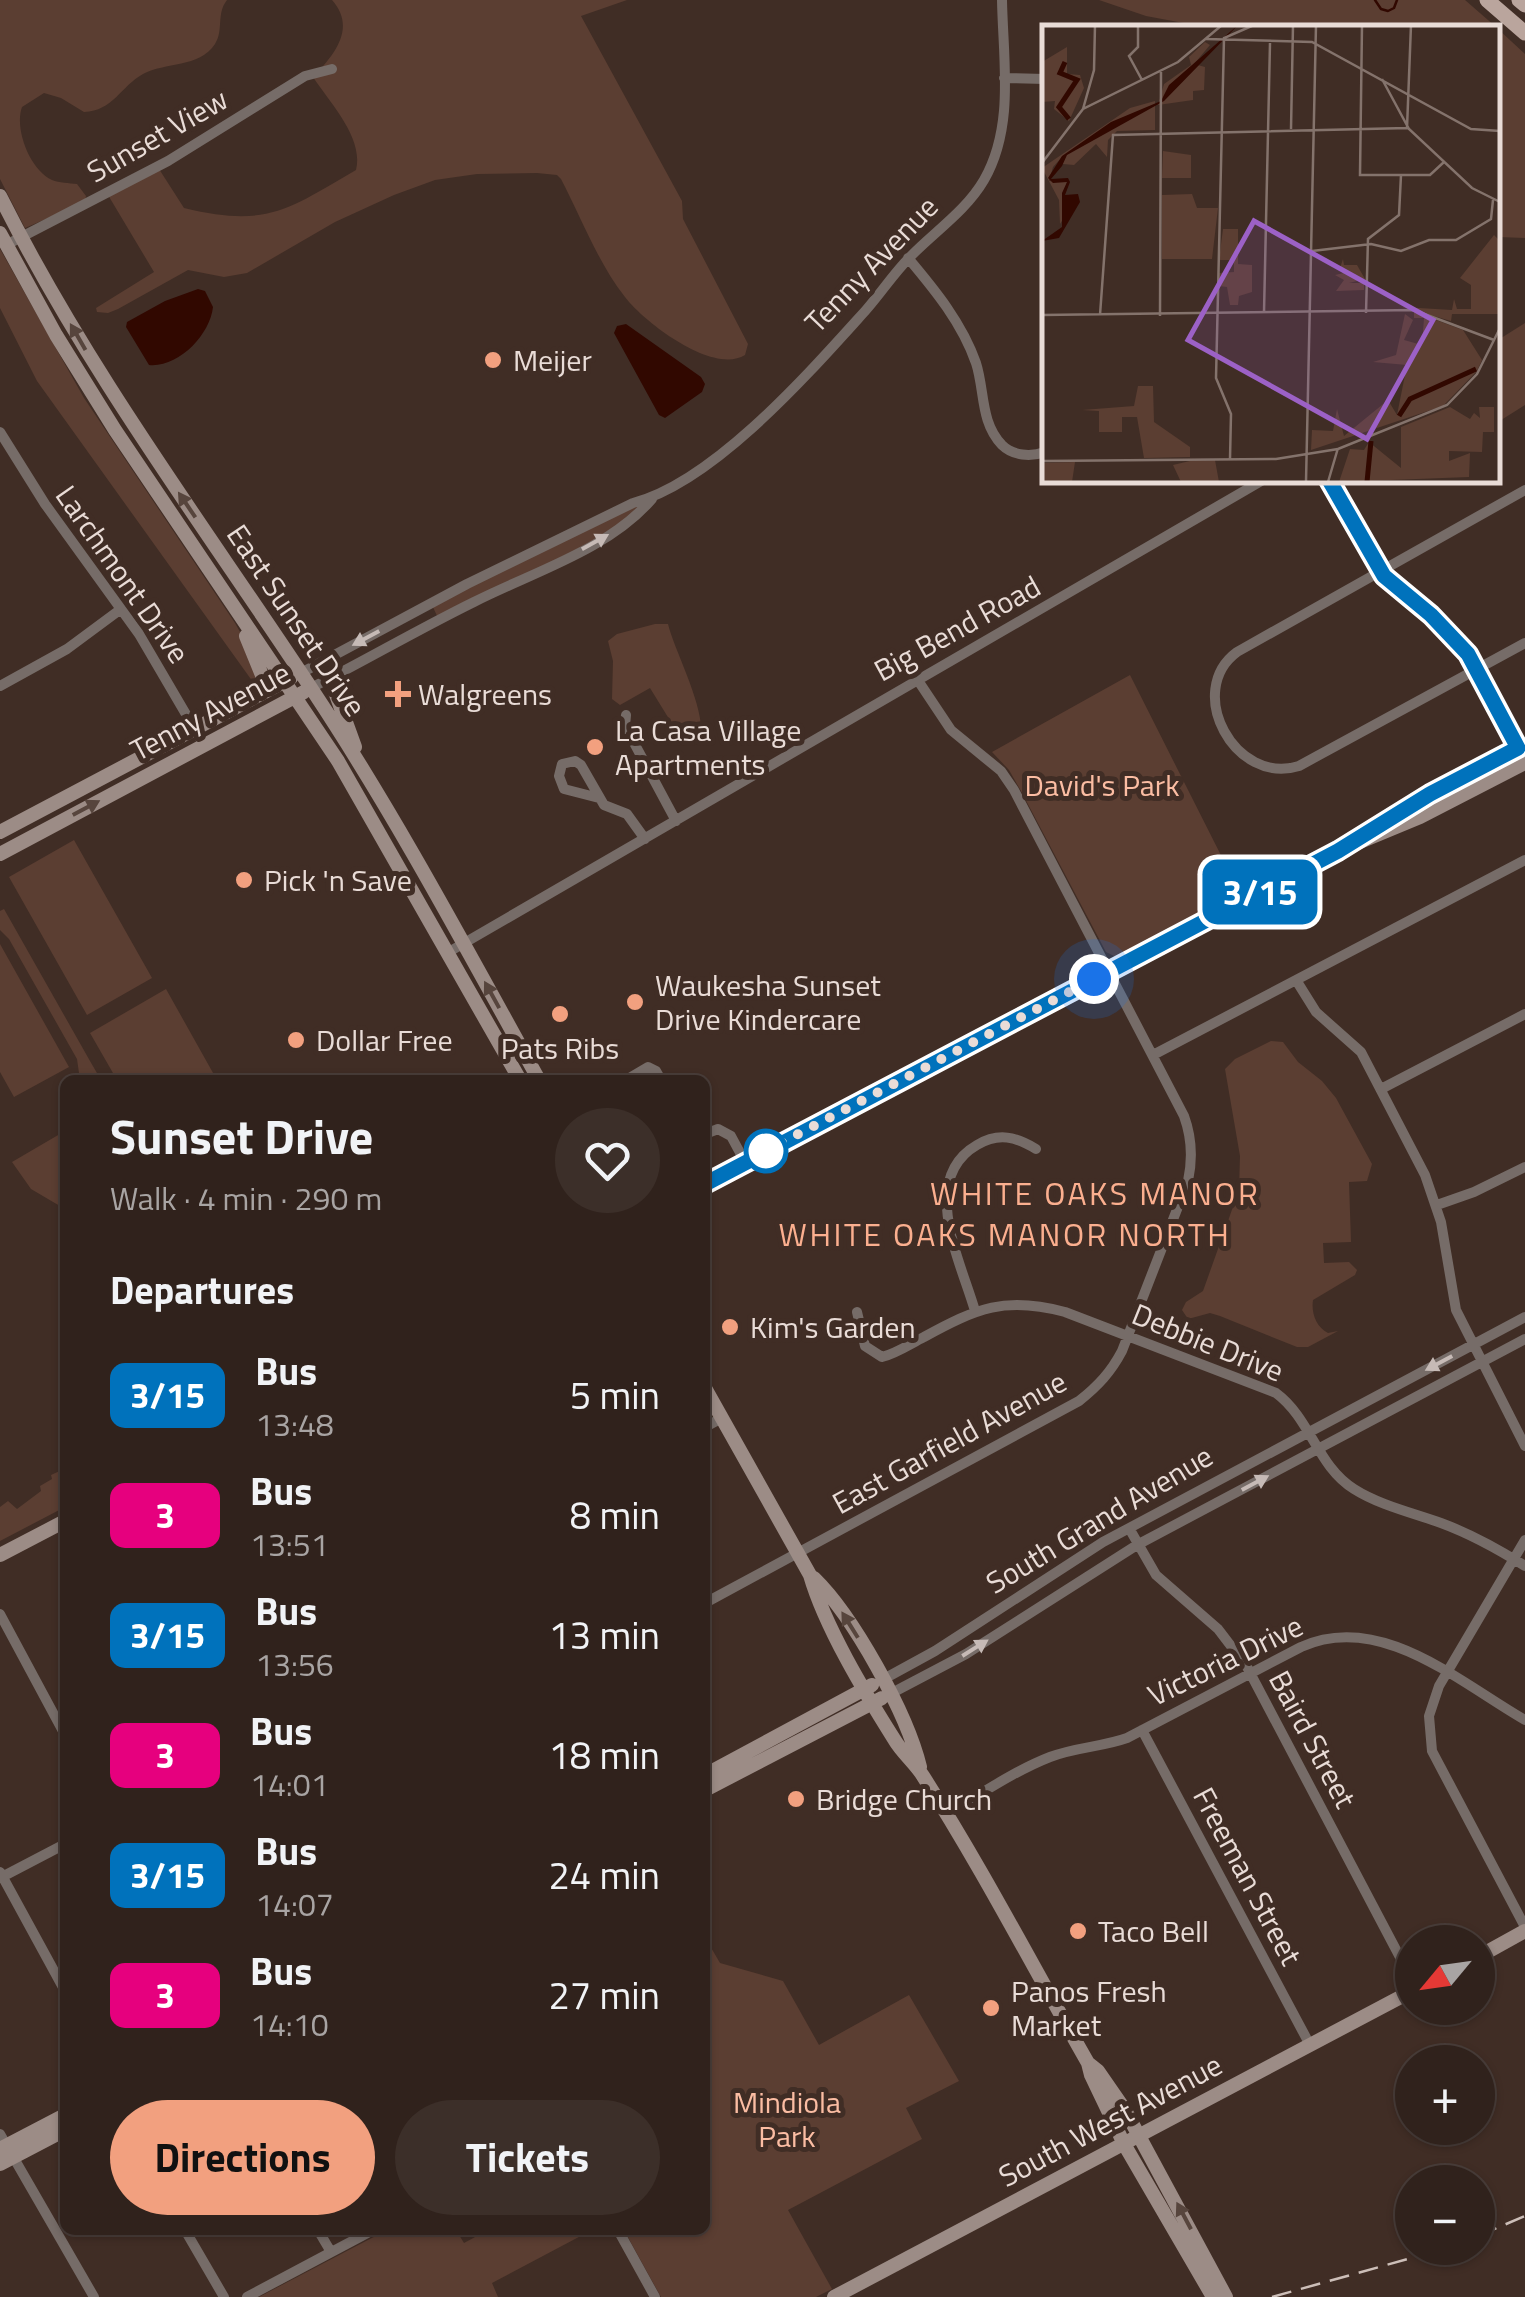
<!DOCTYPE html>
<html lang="en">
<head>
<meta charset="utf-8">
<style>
  :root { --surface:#30221c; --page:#3c2f29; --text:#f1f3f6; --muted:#a8a4a3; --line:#4b3f3b; --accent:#f2a07f }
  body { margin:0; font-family:"Titillium Web",sans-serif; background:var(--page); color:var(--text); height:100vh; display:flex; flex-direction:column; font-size:38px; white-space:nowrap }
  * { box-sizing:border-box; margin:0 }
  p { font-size:32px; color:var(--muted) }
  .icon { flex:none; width:55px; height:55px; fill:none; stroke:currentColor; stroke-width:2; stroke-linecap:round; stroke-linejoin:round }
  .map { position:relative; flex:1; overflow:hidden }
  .details { position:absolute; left:60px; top:1075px; width:650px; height:1160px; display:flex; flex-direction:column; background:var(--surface); border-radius:15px; box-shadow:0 2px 8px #0004,0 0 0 2px var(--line) }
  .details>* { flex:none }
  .badge { padding:0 20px; border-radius:15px; font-size:35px; line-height:65px }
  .needle { width:65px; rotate:241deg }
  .controls { position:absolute; left:1395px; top:1925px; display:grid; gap:20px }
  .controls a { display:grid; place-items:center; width:100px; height:100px; border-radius:50%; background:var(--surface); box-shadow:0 2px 8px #0004,0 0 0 2px var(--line); font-size:50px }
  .you { position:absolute; width:50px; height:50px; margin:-25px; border:8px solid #fff; border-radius:50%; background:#1a73e8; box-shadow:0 0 0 15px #1a73e833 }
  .map>.badge { position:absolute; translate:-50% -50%; box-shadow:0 0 0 5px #fff }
  h2 { padding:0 50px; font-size:38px; line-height:90px }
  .round { display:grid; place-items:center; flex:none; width:105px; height:105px; border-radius:52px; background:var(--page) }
  .summary { display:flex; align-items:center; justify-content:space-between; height:170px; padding:0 50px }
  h1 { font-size:48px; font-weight:700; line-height:75px }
  .action { display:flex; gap:20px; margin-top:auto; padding:20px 50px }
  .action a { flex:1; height:115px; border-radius:60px; background:var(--accent); color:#111; font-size:40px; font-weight:700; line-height:115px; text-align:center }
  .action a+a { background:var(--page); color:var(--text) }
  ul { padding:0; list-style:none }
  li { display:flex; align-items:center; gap:30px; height:120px; padding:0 50px }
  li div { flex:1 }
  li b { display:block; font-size:38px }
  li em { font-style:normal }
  li .badge { min-width:110px; font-weight:700; text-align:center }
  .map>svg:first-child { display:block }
  .green { fill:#5b3e32 }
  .water { fill:#310800 }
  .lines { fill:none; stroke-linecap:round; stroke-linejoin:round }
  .stream { stroke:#310800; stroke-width:2.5 }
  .street { stroke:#766c68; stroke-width:10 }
  .secondary { stroke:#9c8c86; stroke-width:14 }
  .primary { stroke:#baa59d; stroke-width:15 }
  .rail { stroke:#ccbeb8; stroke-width:2.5; stroke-dasharray:20 10; stroke-linecap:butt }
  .oneway { fill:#57453d }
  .oneway2 { fill:#c6bab6 }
  .line-casing { stroke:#fff; stroke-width:22 }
  .line { stroke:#0072bc; stroke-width:15 }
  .walk { stroke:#e9dcd7; stroke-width:10; stroke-dasharray:0 18 }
  .poi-dot { fill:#f2a07f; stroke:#402d25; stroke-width:4 }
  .stop-dot { fill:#fff; stroke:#0072bc; stroke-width:5 }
  .labels { text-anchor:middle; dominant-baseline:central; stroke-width:10; stroke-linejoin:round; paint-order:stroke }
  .street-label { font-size:30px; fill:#e9dcd7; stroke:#402d25 }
  .poi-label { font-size:30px; fill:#e9dcd7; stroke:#402d25; text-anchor:start }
  .park-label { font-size:30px; fill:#fbbda3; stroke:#402d25 }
  .neighbourhood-label { font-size:32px; letter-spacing:2.5px; fill:#fbaf8f; stroke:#402d25 }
  .inset-river { fill:none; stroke:#310800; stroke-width:5 }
  .inset-road { fill:none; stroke:#84736c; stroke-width:2.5 }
  .view { fill:#9c61c6; fill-opacity:0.15; stroke:#9c61c6; stroke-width:5 }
  .inset-edge { fill:none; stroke:#e9dcd7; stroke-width:5 }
</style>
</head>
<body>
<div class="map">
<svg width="1525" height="2297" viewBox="0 0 1525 2297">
  <rect width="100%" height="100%" fill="#402d25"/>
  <path class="green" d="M 0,0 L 227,0 C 216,14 224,30 215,44 C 199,68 165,62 143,74 C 121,86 113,111 84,112 L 61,98 L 44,93 L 22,107 C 14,129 30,170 52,180 C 59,183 69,183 77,184 L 86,196 L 85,202 L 25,228 L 0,179 Z
    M 332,0 L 627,0 L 581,16 L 682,201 L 683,219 L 748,344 L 745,355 C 713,375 644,322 625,297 C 598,263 581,217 561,179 L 557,175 L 537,173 L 477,174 L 435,180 L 394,195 L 335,222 L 247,273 L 224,277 L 188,270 L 118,309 L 108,313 L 97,312 L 96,308 L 154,272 L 108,195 L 159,169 L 184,208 C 267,228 287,210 356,170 C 364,138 330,103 313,77 C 334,55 357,28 332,0 Z
    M 1099,0 L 1465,0 L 1496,27 L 1205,27 L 1146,16 Z
    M 1498,29 L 1525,54 L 1525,238 L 1498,237 Z
    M 0,249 L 84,398 L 235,623 L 249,648 L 261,685 L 258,689 L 37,381 L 0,308 Z
    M 1525,323 L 1525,405 L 1498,422 L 1498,340 Z
    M 653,498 L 618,529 L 439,620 L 431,603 Z
    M 655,624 L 668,624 C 675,653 710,716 699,742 L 690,745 L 682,740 L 650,688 L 620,705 L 612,699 L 613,661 L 608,641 L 617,634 Z
    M 1130,675 L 1239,891 L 1116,957 L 1106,952 L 1021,791 L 1009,770 L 992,752 Z
    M 74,840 L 152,978 L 87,1015 L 9,877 Z
    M 4,909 L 90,1061 L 101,1080 L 80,1080 L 77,1059 L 9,939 L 0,930 L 0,911 Z
    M 0,944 L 69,1067 L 14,1097 L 0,1072 Z
    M 166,989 L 217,1080 L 117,1080 L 90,1033 Z
    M 1271,1041 L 1283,1042 L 1298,1062 L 1322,1081 L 1336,1098 L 1372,1164 L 1367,1181 L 1349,1182 L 1351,1242 L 1323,1243 L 1324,1263 L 1349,1262 L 1357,1270 L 1355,1275 L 1313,1300 C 1311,1313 1316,1327 1328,1333 L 1338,1331 L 1308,1347 L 1297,1347 L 1220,1316 L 1210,1313 L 1188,1319 L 1182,1310 L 1186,1302 L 1203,1291 L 1239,1190 L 1240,1156 L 1225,1069 L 1235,1059 Z
    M 65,1131 L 65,1209 L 31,1189 L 12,1162 Z
    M 65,1463 L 65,1507 L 0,1541 L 0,1507 L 8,1501 L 17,1509 L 41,1491 L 40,1486 L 52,1479 L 51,1475 L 64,1469 Z
    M 706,1939 L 720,1963 L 783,1981 L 819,2045 L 909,1995 L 959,2081 L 906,2108 L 922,2139 L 788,2210 L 832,2289 L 816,2297 L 661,2297 L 624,2230 L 705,2230 Z
    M 387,2230 L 456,2230 L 464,2243 L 488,2230 L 592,2230 L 492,2283 L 498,2297 L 259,2297 Z"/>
  <path class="water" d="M 198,289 L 205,291 L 213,307 C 210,335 178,368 149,365 L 126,327 L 127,322 L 165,301 Z
    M 626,324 L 701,377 L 705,384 L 702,392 L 665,418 L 659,415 L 614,333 L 617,326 Z"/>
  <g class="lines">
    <path class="stream" d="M 1375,0 L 1381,9 L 1388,11 L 1394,8 L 1397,0"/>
    <path class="street" d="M 1004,78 L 1045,79
      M 6,245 L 168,161 L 305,76 L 332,69
      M 908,258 C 935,290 962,323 976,363 C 985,391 980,422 1002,445 C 1013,456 1031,457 1045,452
      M 0,432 L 45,504 L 139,634 L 204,745
      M 1329,480 L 1384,576 L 1431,615 L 1468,654 L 1520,752
      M 1525,490 L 1237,652 C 1184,691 1235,786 1299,766 L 1525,643
      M 301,673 L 467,584 L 633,503 C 714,482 810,372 866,310 C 881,293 894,273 910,257 C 934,232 966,211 984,180 C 1015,126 1003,60 1002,0
      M 0,686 L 67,649 L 121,609
      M 311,688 C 366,660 419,629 474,602 C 533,572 608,550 652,499
      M 626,715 L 625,726 L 676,821
      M 599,798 L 564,789 L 559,776 L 562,764 L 575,761 L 581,765 L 604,805 L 627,814 L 645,839
      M 447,953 L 1263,480
      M 1296,980 L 1316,1012 L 1361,1052 L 1425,1175 L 1441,1222 L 1456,1310 L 1525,1446
      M 1153,1055 L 1525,860
      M 626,1080 L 648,1067 L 656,1071 L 661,1080
      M 1381,1089 L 1525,1014
      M 705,1134 L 718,1129 L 731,1136 L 745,1162
      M 1437,1205 L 1474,1192 L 1525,1167
      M 975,1311 C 961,1262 918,1179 977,1145 C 999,1132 1016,1137 1036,1149
      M 857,1312 L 865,1346 L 882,1357 C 897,1353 910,1344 924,1337 C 977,1308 1005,1296 1065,1312 L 1276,1393 C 1311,1419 1317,1466 1354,1489 C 1379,1505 1413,1513 1441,1523 C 1471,1534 1498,1549 1525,1566
      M 705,1427 L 722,1418
      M 1129,1528 L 1156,1575 L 1218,1629 L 1247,1667 L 1412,1980
      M 1525,1540 L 1439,1686 L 1429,1716 L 1432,1751 L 1525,1927
      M 705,1603 L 1079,1401 C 1098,1386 1111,1372 1122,1351 L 1188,1181 C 1193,1158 1192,1138 1184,1116 L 1014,790 L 1001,771 L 951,730 L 917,679
      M 0,1614 L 65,1735
      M 882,1680 L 935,1651 L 1103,1542 L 1525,1317
      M 890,1694 L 966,1654 L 1137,1545 L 1525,1339
      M 1142,1730 L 1310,2045
      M 946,1814 C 980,1795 1014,1771 1050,1757 C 1076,1747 1102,1747 1127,1738 L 1301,1647 C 1380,1611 1459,1682 1525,1720
      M 0,1872 L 65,1991
      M 0,1878 L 65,1844
      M 0,2134 L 94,2297
      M 185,2230 L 224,2297
      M 318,2230 L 331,2252
      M 618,2230 L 655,2297
      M 247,2297 L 373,2230"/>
    <path class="secondary" d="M 0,196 C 88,372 207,530 315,694 C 397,818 467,950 539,1080
      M 0,233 L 56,335 L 115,430 L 338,761 L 520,1080
      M 246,636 L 268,690
      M 335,676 L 334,689 L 355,747
      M 0,832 L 291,678
      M 1364,834 L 1430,794 L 1525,744
      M 0,854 L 304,692
      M 705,1183 L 1338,851 L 1420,817 L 1525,763
      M 705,1388 L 810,1575 C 825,1627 865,1693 894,1739 C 902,1753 915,1763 923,1776 C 982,1868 1033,1967 1088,2063 L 1091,2075 L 1124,2144 L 1213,2297
      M 0,1555 L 65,1521
      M 814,1578 C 853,1616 907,1713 920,1767
      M 705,1775 L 872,1685
      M 705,1790 L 882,1698
      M 1478,1957 L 1525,1931
      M 1088,2063 L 1098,2071 L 1125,2110 L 1226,2297
      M 0,2149 L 65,2115
      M 0,2164 L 65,2130
      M 834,2297 L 1412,1991"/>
    <path class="primary" d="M 1487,0 L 1525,33
      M 1519,0 L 1525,5"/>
    <path class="rail" d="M 1478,2236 L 1525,2216
      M 1272,2297 L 1447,2248"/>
  </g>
  <defs><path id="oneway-solid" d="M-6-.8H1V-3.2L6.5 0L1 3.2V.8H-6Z" transform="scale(2.5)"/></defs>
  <g class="oneway">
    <use href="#oneway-solid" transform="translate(78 337) rotate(-120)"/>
    <use href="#oneway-solid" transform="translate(187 505) rotate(-124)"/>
    <use href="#oneway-solid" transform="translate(86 808) rotate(-28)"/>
    <use href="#oneway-solid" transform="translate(492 995) rotate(-119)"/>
    <use href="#oneway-solid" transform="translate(850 1625) rotate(-122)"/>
    <use href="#oneway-solid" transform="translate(1184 2216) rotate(-118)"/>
  </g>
  <g class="oneway2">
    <use href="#oneway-solid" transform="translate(595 542) rotate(-29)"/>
    <use href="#oneway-solid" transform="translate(366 638) rotate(152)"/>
    <use href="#oneway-solid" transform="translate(1439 1363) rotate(152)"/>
    <use href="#oneway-solid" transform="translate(1255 1483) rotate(-28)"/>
    <use href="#oneway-solid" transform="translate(975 1648) rotate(-32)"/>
  </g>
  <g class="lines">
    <g class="line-casing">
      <path id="line" d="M 705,1184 L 1338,851 L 1430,794 L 1518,748 L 1468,654 L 1431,615 L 1384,576 L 1329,480"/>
    </g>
    <use href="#line" class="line"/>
    <path class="walk" d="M 766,1151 L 1094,979"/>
  </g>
  <g class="poi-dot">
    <circle cx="493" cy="360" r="10"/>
    <path d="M393 679h10v10h10v10h-10v10h-10v-10h-10v-10h10z"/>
    <circle cx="595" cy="747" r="10"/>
    <circle cx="244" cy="880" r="10"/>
    <circle cx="635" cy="1002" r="10"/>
    <circle cx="560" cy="1014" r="10"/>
    <circle cx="296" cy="1040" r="10"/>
    <circle cx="730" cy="1327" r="10"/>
    <circle cx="796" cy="1799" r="10"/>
    <circle cx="1078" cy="1931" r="10"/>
    <circle cx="991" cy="2008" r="10"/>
  </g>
  <circle class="stop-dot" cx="766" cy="1151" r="20"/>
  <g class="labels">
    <g class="street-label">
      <text transform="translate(157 135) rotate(-30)">Sunset View</text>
      <text transform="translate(871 264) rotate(-46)">Tenny Avenue</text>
      <text transform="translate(123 574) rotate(55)">Larchmont Drive</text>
      <text transform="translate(297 620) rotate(56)">East Sunset Drive</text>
      <text transform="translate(957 628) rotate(-29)">Big Bend Road</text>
      <text transform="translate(210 711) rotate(-28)">Tenny Avenue</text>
      <text transform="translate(1208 1342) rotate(22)">Debbie Drive</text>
      <text transform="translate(949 1442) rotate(-29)">East Garfield Avenue</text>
      <text transform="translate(1099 1519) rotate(-31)">South Grand Avenue</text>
      <text transform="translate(1225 1660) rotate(-26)">Victoria Drive</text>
      <text transform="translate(1313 1739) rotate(62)">Baird Street</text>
      <text transform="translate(1248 1876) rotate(62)">Freeman Street</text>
      <text transform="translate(1110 2120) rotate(-28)">South West Avenue</text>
    </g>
    <g class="poi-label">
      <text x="513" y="360">Meijer</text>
      <text x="418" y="694">Walgreens</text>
      <text x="615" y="730">La Casa Village<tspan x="615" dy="34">Apartments</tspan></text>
      <text x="264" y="880">Pick 'n Save</text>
      <text x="655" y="985">Waukesha Sunset<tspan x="655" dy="34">Drive Kindercare</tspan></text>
      <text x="316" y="1040">Dollar Free</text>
      <text x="560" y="1048" text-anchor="middle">Pats Ribs</text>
      <text x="750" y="1327">Kim's Garden</text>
      <text x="816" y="1799">Bridge Church</text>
      <text x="1098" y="1931">Taco Bell</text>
      <text x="1011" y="1991">Panos Fresh<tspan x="1011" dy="34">Market</tspan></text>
    </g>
    <g class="park-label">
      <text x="1102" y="785">David's Park</text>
      <text x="787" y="2102">Mindiola<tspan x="787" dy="34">Park</tspan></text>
    </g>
    <g class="neighbourhood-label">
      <text x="1095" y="1193">WHITE OAKS MANOR</text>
      <text x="1005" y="1234">WHITE OAKS MANOR NORTH</text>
    </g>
  </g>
  <g transform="translate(1042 25)">
    <rect width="458" height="458" fill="#402d25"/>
    <path d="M 163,17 L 168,20 L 152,39 L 163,42 L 162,65 L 151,66 L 151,75 L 116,80 L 122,59 L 149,40 L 147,32 ZM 25,22 L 25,49 L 38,50 L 42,63 L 27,96 L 12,84 L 13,76 L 0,77 L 0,37 ZM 113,76 L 113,105 L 75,106 L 66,115 L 65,132 L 54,119 L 32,140 L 21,139 L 20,132 L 11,142 L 7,156 L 25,157 L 21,175 L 35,172 L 18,199 L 17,175 L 0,143 L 88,83 ZM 121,126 L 149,130 L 149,153 L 120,153 ZM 150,169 L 155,183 L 176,183 L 170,234 L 120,234 L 120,170 ZM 181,204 L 196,204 L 196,239 L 210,240 L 210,267 L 197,271 L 196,280 L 188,280 L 185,262 L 177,261 L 177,248 L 192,247 L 192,235 L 177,235 ZM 452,210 L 457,215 L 457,289 L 410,289 L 409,296 L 360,282 L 410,285 L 412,274 L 415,284 L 429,284 L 429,260 L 418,253 ZM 299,221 L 298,243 L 301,234 L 302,240 L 315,240 L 323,254 L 307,258 L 322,258 L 322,265 L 294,266 L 302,255 L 293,250 L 306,247 L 298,244 ZM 372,287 L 421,305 L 440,335 L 435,346 L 401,381 L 269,425 L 270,405 L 291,406 L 295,384 L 302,411 L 346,375 L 355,390 L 365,340 L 331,337 L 354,330 L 363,289 L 371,295 L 362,315 L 380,320 L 382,293 L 372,293 ZM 96,361 L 111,361 L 112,397 L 148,422 L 148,432 L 102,433 L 95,392 L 80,392 L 80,407 L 57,407 L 57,386 L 40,385 L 92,381 ZM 408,382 L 428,394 L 432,388 L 438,393 L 437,382 L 452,382 L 452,407 L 441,407 L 440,427 L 407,426 L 407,436 L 428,428 L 427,452 L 297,457 L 308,424 L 322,425 L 327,417 L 359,443 L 359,402 ZM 152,435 L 173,435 L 177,457 L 139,457 L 131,440 ZM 33,437 L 30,457 L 0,457 L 0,438 Z" fill="#5b3e32"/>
    <path d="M 196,0 L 122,76 L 25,130 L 20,141 L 9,154 L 26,153 L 28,157 L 23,170 L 36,169 L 38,177 L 17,213 L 0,216 L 20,202 L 20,168 L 25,157 L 11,158 L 6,153 L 20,131 L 69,97 L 119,76 L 127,60 Z" fill="#310800"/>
    <path class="inset-river" d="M 23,37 L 18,48 L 35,55 L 17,82 L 27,94M 357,391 L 368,374 L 434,344M 325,457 L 329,416"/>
    <path class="inset-road" d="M 96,0 L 96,22 L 87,31 L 100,55M 320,0 L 318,150 L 388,150 L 402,137M 164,14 L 270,17 L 429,104 L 458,106M 340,54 L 367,104 L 430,163 L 458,177M 41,84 L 52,45 L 53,0M 249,104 L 251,0M 0,138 L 41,84 L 136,37 L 180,0M 270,226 L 329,219 L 359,226 L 387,215 L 414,215 L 449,194 L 451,175M 222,287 L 228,18M 324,288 L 326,214 L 357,190 L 359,150M 0,290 L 372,285 L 452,315M 58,290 L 71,110 L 365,103 L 369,0M 118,291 L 119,47M 188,434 L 189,389 L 174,353 L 182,13 L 212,0M 0,436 L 234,434 L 296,424 L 405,380 L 435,349 L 458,303M 264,457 L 274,0M 286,457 L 296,423"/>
    <path class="view" d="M 212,196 L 391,295 L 325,414 L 146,315 Z"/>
    <rect width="458" height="458" class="inset-edge"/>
  </g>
</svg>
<div class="controls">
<a><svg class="needle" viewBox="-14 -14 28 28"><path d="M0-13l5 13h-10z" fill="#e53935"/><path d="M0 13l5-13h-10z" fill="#a8a4a3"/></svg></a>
<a>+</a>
<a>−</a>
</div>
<div class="you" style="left:1094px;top:979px"></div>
<b class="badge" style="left:1260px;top:892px;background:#0072bc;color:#fff">3/15</b>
<section class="details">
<div class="summary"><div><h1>Sunset Drive</h1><p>Walk · 4 min · 290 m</p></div><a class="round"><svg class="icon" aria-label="heart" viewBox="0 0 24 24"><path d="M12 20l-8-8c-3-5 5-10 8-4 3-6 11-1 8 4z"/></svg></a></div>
<h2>Departures</h2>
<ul>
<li><span class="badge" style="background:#0072bc;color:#fff">3/15</span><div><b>Bus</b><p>13:48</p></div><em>5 min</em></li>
<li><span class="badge" style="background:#e6007e;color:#fff">3</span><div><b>Bus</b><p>13:51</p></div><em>8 min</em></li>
<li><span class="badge" style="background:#0072bc;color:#fff">3/15</span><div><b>Bus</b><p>13:56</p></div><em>13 min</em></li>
<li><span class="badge" style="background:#e6007e;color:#fff">3</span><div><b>Bus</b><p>14:01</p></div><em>18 min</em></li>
<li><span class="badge" style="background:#0072bc;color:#fff">3/15</span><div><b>Bus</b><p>14:07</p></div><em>24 min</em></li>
<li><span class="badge" style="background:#e6007e;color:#fff">3</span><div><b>Bus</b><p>14:10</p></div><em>27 min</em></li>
</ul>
<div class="action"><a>Directions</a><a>Tickets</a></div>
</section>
</div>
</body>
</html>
